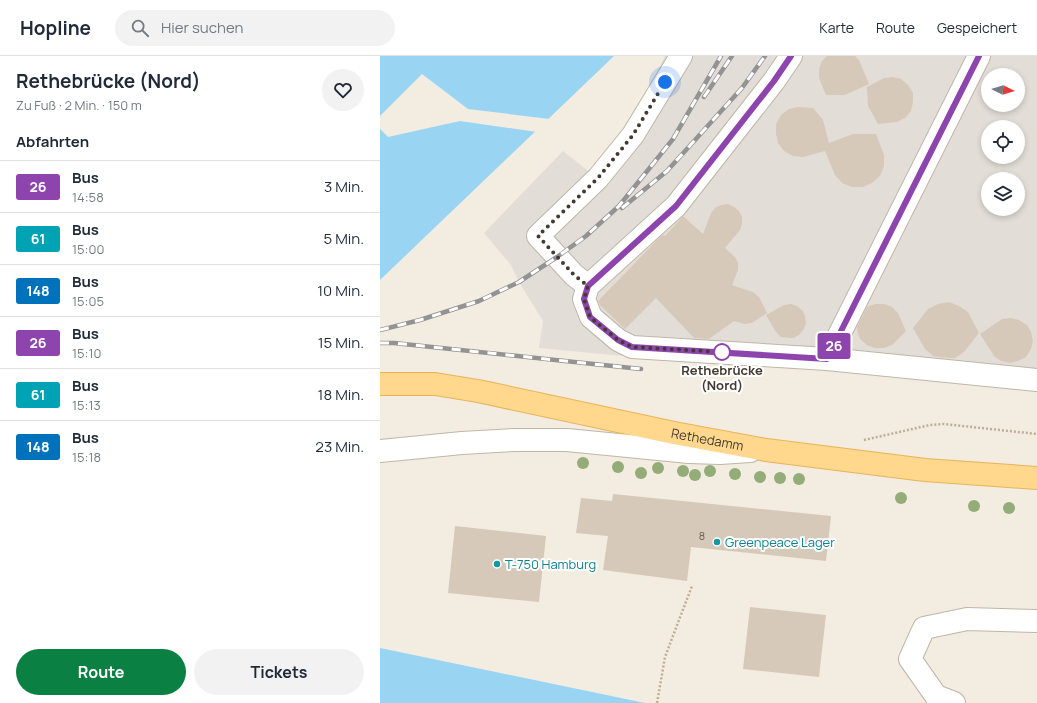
<!DOCTYPE html>
<html lang="de">
<head>
<meta charset="utf-8">
<style>
  :root { --surface:#fff; --page:#f2f2f3; --text:#1f2937; --muted:#747a83; --line:#e0e1e3; --accent:#0b8043 }
  body { margin:0; font-family:Manrope,sans-serif; background:var(--page); color:var(--text); height:100vh; display:flex; flex-direction:column; font-size:15px; white-space:nowrap }
  * { box-sizing:border-box; margin:0 }
  p { font-size:13px; color:var(--muted) }
  .icon { flex:none; width:22px; height:22px; fill:none; stroke:currentColor; stroke-width:2; stroke-linecap:round; stroke-linejoin:round }
  .map { position:relative; flex:1; overflow:hidden }
  .sheet { display:flex; flex-direction:column; background:var(--surface); width:380px }
  .sheet>* { flex:none }
  .badge { padding:0 8px; border-radius:3px; font-size:14px; line-height:26px }
  .needle { width:26px; rotate:95deg }
  .fabs { position:absolute; left:601px; top:12px; display:grid; gap:8px }
  .fabs a { display:grid; place-items:center; width:44px; height:44px; border-radius:50%; background:var(--surface); box-shadow:0 2px 6px #0003; font-size:20px }
  .you { position:absolute; width:20px; height:20px; margin:-10px; border:3px solid #fff; border-radius:50%; background:#1a73e8; box-shadow:0 0 0 6px #1a73e833 }
  .map>.badge { position:absolute; translate:-50% -50%; box-shadow:0 0 0 2px #fff }
  h2 { padding:0 16px; font-size:15px; line-height:36px }
  .round { display:grid; place-items:center; flex:none; width:42px; height:42px; border-radius:21px; background:var(--page) }
  .head { display:flex; align-items:center; justify-content:space-between; height:68px; padding:0 16px }
  h1 { font-size:19px; font-weight:700; line-height:30px }
  .primary-button { display:flex; gap:8px; margin-top:auto; padding:8px 16px }
  .primary-button a { flex:1; height:46px; border-radius:24px; background:var(--accent); color:#fff; font-size:16px; font-weight:700; line-height:46px; text-align:center }
  .primary-button a+a { background:var(--page); color:var(--text) }
  ul { padding:0; list-style:none }
  li { display:flex; align-items:center; gap:12px; height:52px; padding:0 16px; border-top:1px solid var(--line) }
  li div { flex:1 }
  li b { display:block; font-size:15px }
  li em { font-style:normal }
  li .badge { min-width:44px; font-weight:700; text-align:center }
  header { display:flex; align-items:center; gap:24px; box-sizing:border-box; height:56px; padding:0 20px; background:var(--surface); border-bottom:1px solid var(--line) }
  header strong { font-size:19px }
  nav { display:flex; gap:22px; margin-inline-start:auto; font-size:14px }
  .search { width:280px; height:36px; background:var(--page); display:flex; align-items:center; gap:10px; box-sizing:border-box; padding:0 14px; border-radius:22px; color:var(--muted); font-size:15px }
  main { display:flex; flex:1; min-height:0 }
  .map>svg:first-child { display:block }
  .industrial { fill:#e3ddd7; fill-rule:evenodd }
  .water { fill:#99d4f3 }
  .pier { fill:#f2ece1 }
  .building { fill:#d7c9b9 }
  .lines { fill:none; stroke-linecap:round; stroke-linejoin:round }
  .minor-casing { stroke:#c0b6a7; stroke-width:24 }
  .major-casing { stroke:#e9b458; stroke-width:24 }
  .path { stroke:#c0ae94; stroke-width:2.5; stroke-dasharray:2 2; stroke-linecap:butt }
  .minor { stroke:#fff; stroke-width:22 }
  .major { stroke:#ffd78d; stroke-width:22 }
  .rail-casing { stroke:#939393; stroke-width:4.5 }
  .rail { stroke:#fff; stroke-width:3; stroke-dasharray:9; stroke-linecap:butt }
  .tree { fill:#94ac78 }
  .line-casing { stroke:#fff; stroke-width:9 }
  .line { stroke:#8e44ad; stroke-width:6 }
  .walk { stroke:#433b32; stroke-width:4; stroke-dasharray:0 7.2 }
  .stop-dot { fill:#fff; stroke:#8e44ad; stroke-width:2 }
  .culture-dot { fill:#0f9aa8; stroke:#fff; stroke-width:1.5 }
  .labels { text-anchor:middle; dominant-baseline:central; stroke-width:4; stroke-linejoin:round; paint-order:stroke }
  .number-label { font-size:11px; fill:#685e54 }
  .stop-label { font-size:13px; font-weight:bold; fill:#433b32; stroke:#fff }
  .street-label { font-size:13px; fill:#433b32; stroke:#fff }
  .culture-label { font-size:13px; fill:#0d838f; stroke:#fff; text-anchor:start }
</style>
</head>
<body>
<header>
<strong>Hopline</strong>
<div class="search"><svg class="icon" aria-label="search" viewBox="0 0 24 24"><circle cx="10" cy="10" r="6"/><path d="M15 15l6 6"/></svg>Hier suchen</div>
<nav><a>Karte</a><a>Route</a><a>Gespeichert</a></nav>
</header>
<main>
<section class="sheet">
<div class="head"><div><h1>Rethebrücke (Nord)</h1><p>Zu Fuß · 2 Min. · 150 m</p></div><a class="round"><svg class="icon" aria-label="heart" viewBox="0 0 24 24"><path d="M12 20l-8-8c-3-5 5-10 8-4 3-6 11-1 8 4z"/></svg></a></div>
<h2>Abfahrten</h2>
<ul>
<li><span class="badge" style="background:#8e44ad;color:#fff">26</span><div><b>Bus</b><p>14:58</p></div><em>3 Min.</em></li>
<li><span class="badge" style="background:#00a3b4;color:#fff">61</span><div><b>Bus</b><p>15:00</p></div><em>5 Min.</em></li>
<li><span class="badge" style="background:#0072bc;color:#fff">148</span><div><b>Bus</b><p>15:05</p></div><em>10 Min.</em></li>
<li><span class="badge" style="background:#8e44ad;color:#fff">26</span><div><b>Bus</b><p>15:10</p></div><em>15 Min.</em></li>
<li><span class="badge" style="background:#00a3b4;color:#fff">61</span><div><b>Bus</b><p>15:13</p></div><em>18 Min.</em></li>
<li><span class="badge" style="background:#0072bc;color:#fff">148</span><div><b>Bus</b><p>15:18</p></div><em>23 Min.</em></li>
</ul>
<div class="primary-button"><a>Route</a><a>Tickets</a></div>
</section>
<div class="map">
<svg width="657" height="647" viewBox="0 0 657 647">
  <rect width="100%" height="100%" fill="#f2ece1"/>
  <path class="industrial" d="M 285,0 L 657,0 L 657,332 L 445,309 L 347,306 L 307,306 L 159,292 L 163,265 L 139,226 L 131,209 L 104,177 L 183,95 L 212,118 L 246,71 L 260,50 ZM 608,19 L 638,19 L 638,49 L 608,49 ZM 608,71 L 638,71 L 638,101 L 608,101 ZM 608,123 L 638,123 L 638,153 L 608,153 Z"/>
  <path class="water" d="M 0,0 L 234,0 L 0,224 Z
    M 0,592 L 265,647 L 0,647 Z"/>
  <path class="pier" d="M 42,18 L 88,53 L 170,63 L 157,76 L 80,65 L 8,81 L 0,73 L 0,60 Z"/>
  <path class="building" d="M 447,0 L 475,0 L 479,4 L 489,28 L 465,39 L 446,39 L 439,22 L 439,13 L 442,5 Z
    M 513,21 L 521,23 L 528,29 L 533,37 L 533,46 L 531,55 L 525,62 L 517,66 L 498,68 L 488,50 L 487,31 L 504,22 Z
    M 418,51 L 433,52 L 443,64 L 449,87 L 473,78 L 496,78 L 504,99 L 504,110 L 500,120 L 492,127 L 483,131 L 472,131 L 462,127 L 455,119 L 445,95 L 423,101 L 413,100 L 404,95 L 398,87 L 396,78 L 396,68 L 401,59 L 409,53 Z
    M 348,148 L 354,151 L 359,155 L 362,161 L 362,168 L 360,174 L 345,192 L 355,201 L 358,207 L 358,214 L 352,229 L 373,236 L 379,241 L 387,257 L 372,267 L 364,268 L 354,265 L 329,283 L 314,282 L 276,242 L 245,273 L 220,249 L 218,245 L 281,180 L 283,179 L 285,180 L 303,160 L 323,178 L 331,157 L 335,152 L 341,149 Z
    M 569,246 L 579,250 L 588,256 L 599,277 L 584,296 L 575,302 L 568,302 L 553,300 L 545,293 L 533,272 L 548,253 L 558,248 Z
    M 411,248 L 417,250 L 423,255 L 425,260 L 426,267 L 424,273 L 420,278 L 414,282 L 410,282 L 401,281 L 396,276 L 386,259 L 404,249 Z
    M 495,248 L 504,248 L 512,251 L 518,257 L 526,275 L 512,289 L 504,292 L 495,292 L 487,289 L 480,283 L 477,274 L 477,271 L 487,251 Z
    M 631,262 L 639,264 L 647,269 L 651,276 L 653,285 L 651,293 L 646,301 L 638,305 L 630,307 L 621,305 L 614,300 L 600,278 L 622,263 Z
    M 233,438 L 451,460 L 446,505 L 311,491 L 307,525 L 223,514 L 228,480 L 196,477 L 201,442 L 232,445 Z
    M 75,470 L 166,480 L 159,546 L 68,537 Z
    M 370,551 L 446,559 L 439,621 L 363,613 Z"/>
  <g class="lines">
    <g class="minor-casing">
      <path id="minor" d="M 301,0 L 253,79 L 218,122 L 158,180 L 194,219 L 208,230 L 204,243 L 211,261 L 238,284 L 252,291 L 447,303 L 657,324
        M 208,230 L 296,150 L 394,25 L 411,0
        M 447,303 L 599,0
        M 0,395 L 82,387 L 134,384 L 187,384 L 309,396 L 340,397 L 370,395
        M 574,647 L 556,640 L 530,603 L 544,572 L 587,563 L 657,565"/>
    </g>
    <g class="major-casing">
      <g id="major">
        <path id="s1" d="M 0,328 L 55,328 L 98,335 L 294,377 L 386,394 L 545,414 L 657,422"/>
      </g>
    </g>
    <path class="path" d="M 484,384 L 550,369 L 564,368 L 657,378
      M 277,647 L 285,601 L 312,530"/>
    <use href="#minor" class="minor"/>
    <use href="#major" class="major"/>
    <g class="rail-casing">
      <path id="rail" d="M 324,41 L 352,0
        M 242,152 L 287,115 L 362,32 L 385,0
        M 0,274 L 40,264 L 99,245 L 139,226 L 177,201 L 206,180 L 239,150 L 293,83 L 341,0
        M 0,287 L 14,287 L 261,313"/>
    </g>
    <use href="#rail" class="rail"/>
  </g>
  <g class="tree">
    <circle cx="203" cy="407" r="6"/>
    <circle cx="238" cy="411" r="6"/>
    <circle cx="278" cy="412" r="6"/>
    <circle cx="303" cy="415" r="6"/>
    <circle cx="330" cy="415" r="6"/>
    <circle cx="261" cy="417" r="6"/>
    <circle cx="355" cy="418" r="6"/>
    <circle cx="315" cy="419" r="6"/>
    <circle cx="380" cy="421" r="6"/>
    <circle cx="400" cy="422" r="6"/>
    <circle cx="419" cy="423" r="6"/>
    <circle cx="521" cy="442" r="6"/>
    <circle cx="594" cy="450" r="6"/>
    <circle cx="629" cy="452" r="6"/>
  </g>
  <g class="lines">
    <g class="line-casing">
      <path id="line" d="M 411,0 L 394,25 L 296,150 L 208,230 L 204,243 L 210,261 L 238,284 L 252,291 L 447,303 L 599,0"/>
    </g>
    <use href="#line" class="line"/>
    <path class="walk" d="M 285,26 L 253,79 L 218,122 L 158,180 L 194,219 L 208,230 L 204,243 L 210,261 L 238,284 L 252,291 L 342,296"/>
  </g>
  <circle class="stop-dot" cx="342" cy="296" r="8"/>
  <g class="culture-dot">
    <circle cx="337" cy="486" r="4"/>
    <circle cx="117" cy="508" r="4"/>
  </g>
  <g class="labels">
    <g class="number-label">
      <text x="322" y="479">8</text>
    </g>
    <g class="stop-label">
      <text x="342" y="314">Rethebrücke<tspan x="342" dy="15">(Nord)</tspan></text>
    </g>
    <g class="street-label">
      <text stroke="none"><textPath href="#s1" startOffset="333">Rethedamm</textPath></text>
    </g>
    <g class="culture-label">
      <text x="345" y="486">Greenpeace Lager</text>
      <text x="125" y="508">T-750 Hamburg</text>
    </g>
  </g>
</svg>
<div class="fabs">
<a><svg class="needle" viewBox="-14 -14 28 28"><path d="M0-13l5 13h-10z" fill="#e53935"/><path d="M0 13l5-13h-10z" fill="#747a83"/></svg></a>
<a><svg class="icon" aria-label="locate" viewBox="0 0 24 24"><circle cx="12" cy="12" r="6"/><path d="M12 2v4M12 18v4M2 12h4M18 12h4"/></svg></a>
<a><svg class="icon" aria-label="layers" viewBox="0 0 24 24"><path d="M12 4l9 5-9 5-9-5zM3 14l9 5 9-5"/></svg></a>
</div>
<div class="you" style="left:285px;top:26px"></div>
<b class="badge" style="left:454px;top:290px;background:#8e44ad;color:#fff">26</b>
</div>
</main>
</body>
</html>
